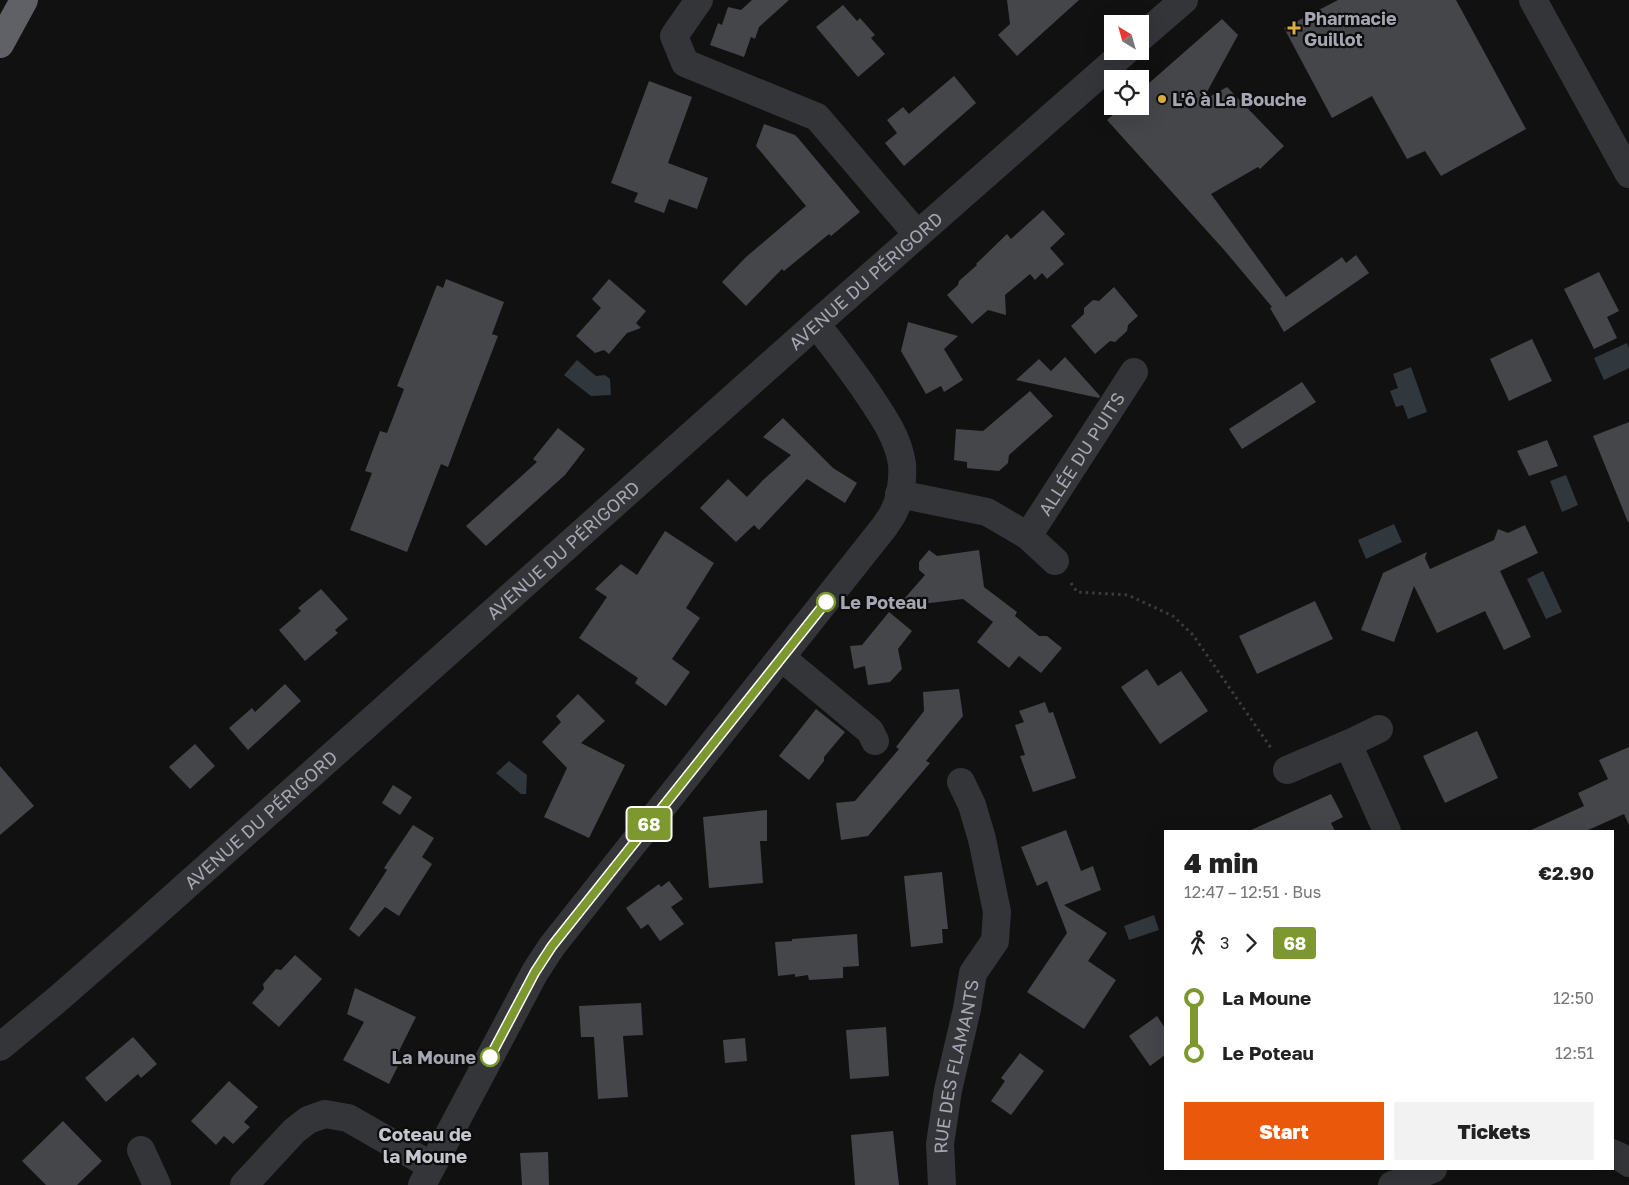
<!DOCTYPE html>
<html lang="en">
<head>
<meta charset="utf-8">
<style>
  :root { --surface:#fff; --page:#f2f2f2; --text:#222; --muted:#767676; --accent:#ea580c }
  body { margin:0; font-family:"Golos Text",sans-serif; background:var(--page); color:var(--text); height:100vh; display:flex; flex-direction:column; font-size:19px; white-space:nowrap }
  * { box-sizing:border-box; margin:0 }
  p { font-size:16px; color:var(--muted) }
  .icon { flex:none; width:28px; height:28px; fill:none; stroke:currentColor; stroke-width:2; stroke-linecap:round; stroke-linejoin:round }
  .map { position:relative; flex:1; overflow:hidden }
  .sheet { position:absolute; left:1164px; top:830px; width:450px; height:340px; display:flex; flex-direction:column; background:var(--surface); border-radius:0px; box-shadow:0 5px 20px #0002 }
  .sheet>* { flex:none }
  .badge { padding:0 10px; border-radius:4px; font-size:18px; line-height:32px }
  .needle { width:32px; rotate:323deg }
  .buttons { position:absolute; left:1104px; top:15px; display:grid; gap:10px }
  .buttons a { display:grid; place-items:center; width:45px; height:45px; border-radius:0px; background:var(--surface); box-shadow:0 5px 20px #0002; font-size:25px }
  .map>.badge { position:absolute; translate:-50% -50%; box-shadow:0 0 0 2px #fff }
  .legs { display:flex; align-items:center; gap:8px; height:55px; padding:0 20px; font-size:16px }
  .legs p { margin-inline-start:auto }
  .head { display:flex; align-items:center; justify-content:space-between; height:85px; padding:0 20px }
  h1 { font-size:28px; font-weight:800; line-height:38px }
  .cta { display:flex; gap:10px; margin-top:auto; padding:10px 20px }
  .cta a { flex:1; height:58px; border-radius:0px; background:var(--accent); color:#fff; font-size:20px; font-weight:800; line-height:58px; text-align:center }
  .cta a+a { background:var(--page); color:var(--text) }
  ul { padding:0 20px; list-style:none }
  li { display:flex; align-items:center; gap:18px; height:55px; font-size:19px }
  li i { display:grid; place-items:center; width:8px; height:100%; margin:0 6px; background:currentColor }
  li i::after { content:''; width:12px; height:12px; margin:-6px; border:4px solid; border-radius:50%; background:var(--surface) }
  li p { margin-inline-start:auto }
  li:first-child i { background:linear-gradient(#0000 50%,currentColor 0) }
  li:last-child i { background:linear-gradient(currentColor 50%,#0000 0) }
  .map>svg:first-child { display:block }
  .water { fill:#30373d }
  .building { fill:#45464a }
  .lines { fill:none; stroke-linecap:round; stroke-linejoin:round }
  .path { stroke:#3b3c3f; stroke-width:3; stroke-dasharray:2.5 4; stroke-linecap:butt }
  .minor { stroke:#343539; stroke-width:28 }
  .highway { stroke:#5f6167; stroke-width:28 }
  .line-1-casing { stroke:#fff; stroke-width:11 }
  .line-1 { stroke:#7c982e; stroke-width:8 }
  .poi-dot { fill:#daae41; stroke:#0c0c0d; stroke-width:2 }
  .stop-1-dot { fill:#fff; stroke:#7c982e; stroke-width:2.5 }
  .labels { text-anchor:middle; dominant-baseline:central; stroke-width:4.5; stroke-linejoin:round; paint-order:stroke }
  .poi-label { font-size:18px; font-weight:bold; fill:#a4a7b1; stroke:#0c0c0d; text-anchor:start }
  .street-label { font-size:18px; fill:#a4a7b1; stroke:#0c0c0d }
  .stop-label { font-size:18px; font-weight:bold; fill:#a4a7b1; stroke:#0c0c0d; text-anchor:start }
  .neighbourhood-label { font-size:19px; font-weight:bold; fill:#c4c6ce; stroke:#0c0c0d }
</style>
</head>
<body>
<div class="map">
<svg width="1629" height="1185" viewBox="0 0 1629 1185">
  <rect width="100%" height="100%" fill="#111112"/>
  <path class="water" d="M 1627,343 L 1629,348 L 1629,368 L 1604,380 L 1594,358 Z
    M 577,360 L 596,376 L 605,375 L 610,379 L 611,395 L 591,396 L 564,375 Z
    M 1411,367 L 1427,412 L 1408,419 L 1403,405 L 1396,407 L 1390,391 L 1398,388 L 1393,374 Z
    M 1566,475 L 1578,505 L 1562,512 L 1550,481 Z
    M 1394,524 L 1402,542 L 1366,559 L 1358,540 Z
    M 1543,571 L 1562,612 L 1546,619 L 1527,579 Z
    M 509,761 L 527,775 L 526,794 L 521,794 L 496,773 Z
    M 1154,915 L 1159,930 L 1129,940 L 1124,926 Z"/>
  <path class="building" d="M 752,0 L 789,0 L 759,27 L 755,39 L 751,37 L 744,57 L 710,45 L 718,23 L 722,25 L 728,7 L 741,10 Z
    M 1007,0 L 1079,0 L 1017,56 L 998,35 L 1010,24 Z
    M 1338,0 L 1456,0 L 1526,129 L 1441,176 L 1425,151 L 1407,159 L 1372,96 L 1332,118 L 1284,28 Z
    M 843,5 L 857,21 L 860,18 L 875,35 L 871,38 L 885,54 L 858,77 L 816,27 Z
    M 1222,19 L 1238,35 L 1202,101 L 1227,87 L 1284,146 L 1260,169 L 1258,167 L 1211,194 L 1286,297 L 1342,257 L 1346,263 L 1356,255 L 1369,273 L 1284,332 L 1270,308 L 1272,307 L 1225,251 L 1107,120 L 1123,106 L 1140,106 L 1140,91 Z
    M 954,76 L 976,103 L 904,166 L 885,143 L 897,133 L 887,120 L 903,107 L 909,114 Z
    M 649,81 L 692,97 L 668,163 L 708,178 L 697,209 L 669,199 L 664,213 L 634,202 L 638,193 L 611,183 Z
    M 764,124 L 795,135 L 798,138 L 860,212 L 831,236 L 829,234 L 784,271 L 782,269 L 746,306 L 722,282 L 746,257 L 806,206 L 756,146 Z
    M 1043,210 L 1065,234 L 1050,248 L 1064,264 L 1047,279 L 1042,273 L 1035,280 L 1030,274 L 1005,295 L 1006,315 L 988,310 L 972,324 L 947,295 L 958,285 L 959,281 L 977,265 L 976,264 L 1007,234 L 1011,239 Z
    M 1599,272 L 1619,311 L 1607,317 L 1617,338 L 1594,349 L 1564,289 Z
    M 446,279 L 504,302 L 492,334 L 498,336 L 463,427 L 448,467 L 441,464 L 407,552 L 350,530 L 372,473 L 365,471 L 380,431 L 387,433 L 404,389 L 397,386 L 437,285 L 443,288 Z
    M 609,279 L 646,311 L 636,323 L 641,328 L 627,333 L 609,354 L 604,350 L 595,353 L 576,336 L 601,308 L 592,299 Z
    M 1114,287 L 1138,316 L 1128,325 L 1127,331 L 1115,342 L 1110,341 L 1095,354 L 1071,326 L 1084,314 L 1084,308 L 1093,300 L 1099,301 Z
    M 908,322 L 958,336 L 944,349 L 963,380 L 944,392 L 941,386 L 926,394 L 901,351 Z
    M 1532,339 L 1552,381 L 1509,401 L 1490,359 Z
    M 1065,357 L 1100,396 L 1099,398 L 1016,380 L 1039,359 L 1051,371 Z
    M 1302,382 L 1316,402 L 1242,449 L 1229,429 Z
    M 1030,391 L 1053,416 L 1009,455 L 1008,463 L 999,471 L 967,468 L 967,462 L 954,460 L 956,429 L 983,431 Z
    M 783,418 L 833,468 L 857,483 L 845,503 L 807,479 L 759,530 L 754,525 L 736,542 L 700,508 L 728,479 L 747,497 L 763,480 L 791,455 L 763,437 Z
    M 1629,422 L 1629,522 L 1628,522 L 1593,436 Z
    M 558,428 L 585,449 L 565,475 L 486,546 L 466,526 L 537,462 L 533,459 Z
    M 1547,440 L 1558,466 L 1529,476 L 1517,451 Z
    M 1525,525 L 1538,553 L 1500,571 L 1531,637 L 1504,650 L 1485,611 L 1437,633 L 1414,586 L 1394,642 L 1361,630 L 1383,573 L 1427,552 L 1425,558 L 1430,569 L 1494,540 L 1498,529 L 1508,533 Z
    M 665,531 L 714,563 L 686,608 L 700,618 L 672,659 L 690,672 L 666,706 L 635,683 L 638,678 L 579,638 L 607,597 L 595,589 L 621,564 L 637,575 Z
    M 929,550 L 937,556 L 979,550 L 984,587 L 1017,612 L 1015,616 L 1039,636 L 1047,636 L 1062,648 L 1041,673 L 1019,656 L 1009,668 L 977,642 L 993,622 L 963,599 L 897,607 L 925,575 L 919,570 L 919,562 Z
    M 321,589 L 348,619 L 335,630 L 338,633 L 305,661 L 279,630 L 301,611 L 298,608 Z
    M 1315,601 L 1333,639 L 1257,674 L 1239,636 Z
    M 889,612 L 912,631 L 898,649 L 902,669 L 890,682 L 868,685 L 865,666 L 854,669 L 850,646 L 862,645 Z
    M 1147,669 L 1158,686 L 1181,671 L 1208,711 L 1160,744 L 1121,687 Z
    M 285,684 L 301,701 L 248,750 L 229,728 L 252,708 L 255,712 Z
    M 959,689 L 963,716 L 926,761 L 930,763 L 868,836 L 841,840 L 836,803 L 855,801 L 899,749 L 896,747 L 924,711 L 923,692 Z
    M 578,694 L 605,721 L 581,743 L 625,765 L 589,838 L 544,817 L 567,768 L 542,742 L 561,722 L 556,716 Z
    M 1045,702 L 1049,713 L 1053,712 L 1076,778 L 1033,792 L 1020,756 L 1025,755 L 1015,725 L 1024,722 L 1019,711 Z
    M 816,709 L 845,732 L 824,757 L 824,761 L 809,780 L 779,756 Z
    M 1477,731 L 1498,778 L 1445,803 L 1423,756 Z
    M 195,744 L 215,766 L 190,789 L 169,767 Z
    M 1629,747 L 1629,825 L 1624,814 L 1586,831 L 1529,831 L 1584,806 L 1578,793 L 1608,779 L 1599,760 Z
    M 0,766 L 34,806 L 0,835 Z
    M 393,785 L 412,797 L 400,815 L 382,803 Z
    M 1331,794 L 1343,817 L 1331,823 L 1335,831 L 1249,831 Z
    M 767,810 L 767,841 L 760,841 L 763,883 L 709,888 L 703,817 Z
    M 413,825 L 434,838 L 422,857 L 432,864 L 399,916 L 385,907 L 359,937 L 349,929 L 387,870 L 384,868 Z
    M 1066,830 L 1081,871 L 1093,866 L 1101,890 L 1064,905 L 1107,933 L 1088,961 L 1116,980 L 1084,1029 L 1027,992 L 1067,933 L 1047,881 L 1037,886 L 1021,847 Z
    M 942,872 L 948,929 L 942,929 L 943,943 L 911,947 L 904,876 Z
    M 669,881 L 683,899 L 671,907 L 684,924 L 660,941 L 648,924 L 641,929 L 626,908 L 659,884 L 661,887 Z
    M 857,934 L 859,966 L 843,967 L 843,978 L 809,980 L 808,975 L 795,977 L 795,974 L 778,976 L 775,942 L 792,941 L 792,939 Z
    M 295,955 L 322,979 L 279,1027 L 252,1003 L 264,989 L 263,984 L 276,969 L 281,970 Z
    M 355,988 L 416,1017 L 396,1057 L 401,1060 L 389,1084 L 343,1060 L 364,1022 L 347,1014 Z
    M 641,1003 L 643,1035 L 623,1036 L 628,1097 L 598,1099 L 594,1037 L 581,1037 L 579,1006 Z
    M 1157,1016 L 1165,1028 L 1165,1055 L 1150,1066 L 1129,1036 Z
    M 886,1027 L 889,1076 L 850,1079 L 846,1030 Z
    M 133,1037 L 157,1064 L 141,1078 L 138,1074 L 106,1102 L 85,1078 Z
    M 745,1038 L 747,1061 L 725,1063 L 723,1040 Z
    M 1020,1053 L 1044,1071 L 1011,1115 L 991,1101 L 1005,1081 L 1001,1078 Z
    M 229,1081 L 258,1107 L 244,1122 L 250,1127 L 233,1144 L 224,1136 L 216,1145 L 191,1121 Z
    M 63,1121 L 102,1161 L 77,1185 L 46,1185 L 22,1161 Z
    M 893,1131 L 899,1185 L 855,1185 L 851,1135 Z
    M 548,1152 L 549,1185 L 522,1185 L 520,1153 Z"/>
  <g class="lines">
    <path class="path" d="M 1071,583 L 1077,592 L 1128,595 L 1173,616 L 1193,635 L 1271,748"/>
    <g class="minor">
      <path d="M 699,0 L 674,36 L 685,63 L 817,117 L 917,234"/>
      <path d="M 1533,0 L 1629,174"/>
      <path d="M 1140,38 L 1184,0"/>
      <path d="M 899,494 L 987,512 L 1028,536 L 1055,561"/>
      <path id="s1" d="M 1028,536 L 1134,372"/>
      <path d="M 782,658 L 870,731 L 875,741"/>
      <path d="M 1348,744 L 1379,729"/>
      <path d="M 1287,770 L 1348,744 L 1387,831"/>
      <path id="s2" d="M 0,1047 L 59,998 L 140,927 L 816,324 L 1126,51"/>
      <path d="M 141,1150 L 157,1185"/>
      <path d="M 1612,1153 L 1619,1156 L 1629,1163"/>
      <path d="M 244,1185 L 294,1131 L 308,1120 L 325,1114 L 348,1118 L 432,1166"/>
      <path d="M 422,1185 L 535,972 L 552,946 L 885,526 C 888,521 893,515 895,509 C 901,497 903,478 902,464 C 898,435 878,409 862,385 C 847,364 832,344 816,324"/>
      <path id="s3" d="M 942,1185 L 940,1144 L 948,1090 L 967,1009 L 973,973 L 995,941 L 997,912 L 982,839 L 972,805 L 961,782"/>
      <path d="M 1392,1185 L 1433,1169"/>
    </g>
    <path class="highway" d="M 0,44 L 24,0"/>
  </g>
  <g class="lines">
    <g class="line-1-casing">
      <path id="line-1" d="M 490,1057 L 535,972 L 552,946 L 826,602"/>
    </g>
    <use href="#line-1" class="line-1"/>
  </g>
  <g class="poi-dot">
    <path d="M1291.5 20.5h5v5h5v5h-5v5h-5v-5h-5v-5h5z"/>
    <circle cx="1162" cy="99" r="5"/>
  </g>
  <g class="stop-1-dot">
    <circle cx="826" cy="602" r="9"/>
    <circle cx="490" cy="1057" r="9"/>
  </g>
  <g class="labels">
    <g class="poi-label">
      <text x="1304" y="18">Pharmacie<tspan x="1304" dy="21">Guillot</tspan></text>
      <text x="1172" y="99">L'ô à La Bouche</text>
    </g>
    <g class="street-label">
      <text stroke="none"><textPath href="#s2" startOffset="1156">AVENUE DU PÉRIGORD</textPath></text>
      <text stroke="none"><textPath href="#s1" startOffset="98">ALLÉE DU PUITS</textPath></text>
      <text stroke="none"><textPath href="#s2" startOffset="751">AVENUE DU PÉRIGORD</textPath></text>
      <text stroke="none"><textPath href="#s2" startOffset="346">AVENUE DU PÉRIGORD</textPath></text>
      <text stroke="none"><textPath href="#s3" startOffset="120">RUE DES FLAMANTS</textPath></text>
    </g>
    <g class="stop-label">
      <text x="840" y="602">Le Poteau</text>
      <text x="476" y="1057" text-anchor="end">La Moune</text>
    </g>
    <g class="neighbourhood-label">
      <text x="425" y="1133">Coteau de<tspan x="425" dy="22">la Moune</tspan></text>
    </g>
  </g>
</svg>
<div class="buttons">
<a><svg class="needle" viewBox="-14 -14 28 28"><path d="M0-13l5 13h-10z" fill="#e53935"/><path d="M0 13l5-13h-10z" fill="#767676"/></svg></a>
<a><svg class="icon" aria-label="locate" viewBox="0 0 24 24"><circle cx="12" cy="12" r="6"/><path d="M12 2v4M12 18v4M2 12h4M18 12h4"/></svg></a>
</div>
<b class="badge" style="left:649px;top:824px;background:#7c982e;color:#fff">68</b>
<section class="sheet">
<div class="head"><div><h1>4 min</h1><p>12:47 – 12:51 · Bus</p></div><b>€2.90</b></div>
<div class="legs"><svg class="icon" aria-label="walk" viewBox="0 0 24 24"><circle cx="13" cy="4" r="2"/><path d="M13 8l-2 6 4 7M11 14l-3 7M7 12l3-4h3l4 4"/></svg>3<svg class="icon" aria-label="forward" viewBox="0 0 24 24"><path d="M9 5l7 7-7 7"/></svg><b class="badge" style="background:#7c982e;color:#fff">68</b></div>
<ul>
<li><i style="color:#7c982e"></i><b>La Moune</b><p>12:50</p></li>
<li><i style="color:#7c982e"></i><b>Le Poteau</b><p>12:51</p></li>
</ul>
<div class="cta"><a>Start</a><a>Tickets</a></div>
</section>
</div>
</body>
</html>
